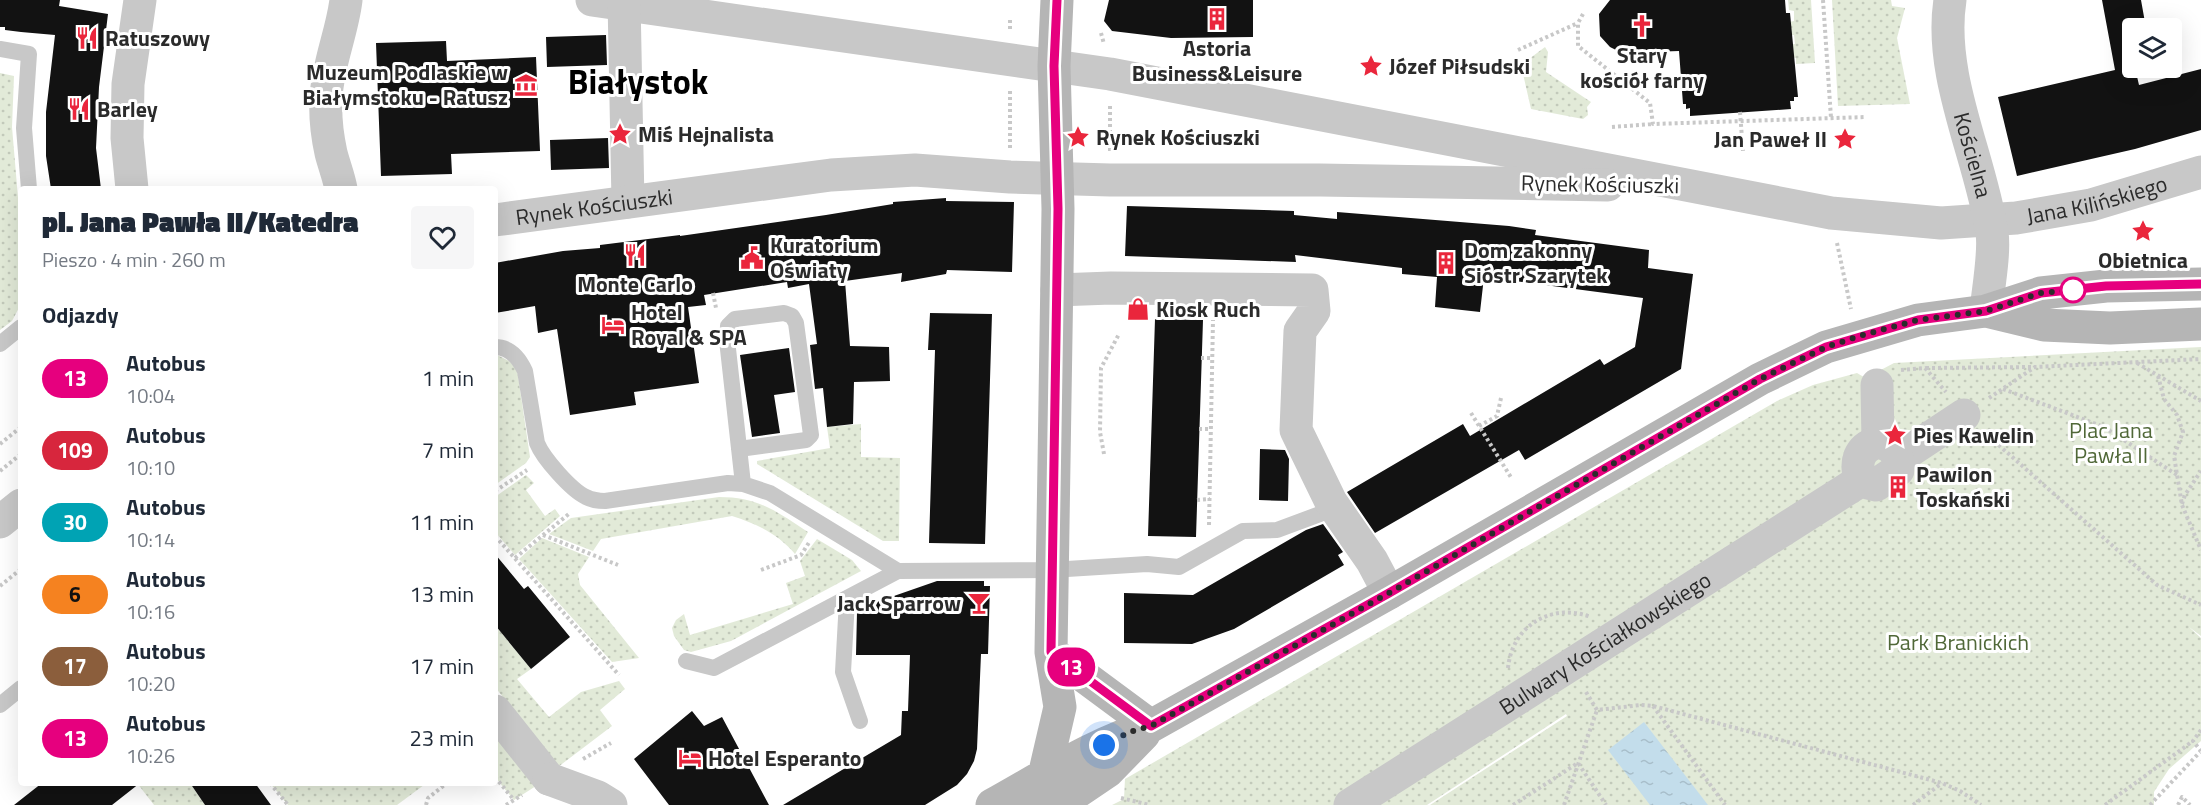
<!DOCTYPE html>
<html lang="pl">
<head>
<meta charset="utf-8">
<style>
  :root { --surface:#fff; --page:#f6f6f7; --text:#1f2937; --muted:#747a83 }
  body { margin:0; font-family:"Titillium Web",sans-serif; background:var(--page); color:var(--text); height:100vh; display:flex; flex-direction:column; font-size:22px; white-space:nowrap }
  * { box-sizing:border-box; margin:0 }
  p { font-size:20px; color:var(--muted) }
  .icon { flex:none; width:33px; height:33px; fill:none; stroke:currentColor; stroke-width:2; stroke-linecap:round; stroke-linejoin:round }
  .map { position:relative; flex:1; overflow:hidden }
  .side { position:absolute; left:18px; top:186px; width:480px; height:600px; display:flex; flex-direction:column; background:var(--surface); border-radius:6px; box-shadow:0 6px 24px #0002 }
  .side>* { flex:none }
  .badge { padding:0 12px; border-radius:20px; font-size:21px; line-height:39px }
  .fabs { position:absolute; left:2122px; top:18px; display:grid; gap:12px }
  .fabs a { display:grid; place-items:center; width:60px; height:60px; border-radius:6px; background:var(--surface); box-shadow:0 6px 24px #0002; font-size:30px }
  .you { position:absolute; width:30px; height:30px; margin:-15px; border:4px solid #fff; border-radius:50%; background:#1a73e8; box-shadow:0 0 0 9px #1a73e833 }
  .map>.badge { position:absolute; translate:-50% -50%; box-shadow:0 0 0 3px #fff }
  h2 { padding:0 24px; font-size:22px; line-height:54px }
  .round { display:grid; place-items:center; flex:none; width:63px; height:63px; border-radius:6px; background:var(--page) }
  .overview { display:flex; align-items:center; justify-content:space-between; height:102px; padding:0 24px }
  h1 { font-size:28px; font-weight:800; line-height:45px }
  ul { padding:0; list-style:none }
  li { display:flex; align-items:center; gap:18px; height:72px; padding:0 24px }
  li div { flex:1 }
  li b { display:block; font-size:22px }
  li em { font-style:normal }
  li .badge { min-width:66px; font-weight:700; text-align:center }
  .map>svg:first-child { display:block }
  .green { fill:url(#green-dots) }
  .water { fill:url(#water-ripples) }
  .building { fill:#121212 }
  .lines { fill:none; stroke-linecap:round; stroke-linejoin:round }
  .path { stroke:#c8c8c8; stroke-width:4; stroke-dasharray:3 3; stroke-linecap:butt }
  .lane { stroke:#c8c8c8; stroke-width:16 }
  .street { stroke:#c8c8c8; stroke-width:33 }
  .secondary { stroke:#b5b5b5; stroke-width:33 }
  .line-casing { stroke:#fff; stroke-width:14 }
  .line { stroke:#e6007e; stroke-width:9 }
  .walk { stroke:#2b2b2b; stroke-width:6; stroke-dasharray:0 10.8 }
  .stop-dot { fill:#fff; stroke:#e6007e; stroke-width:3 }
  .labels { text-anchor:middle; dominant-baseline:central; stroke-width:6; stroke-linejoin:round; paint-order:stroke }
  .poi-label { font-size:22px; font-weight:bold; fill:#2b2b2b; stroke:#fff; text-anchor:start }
  .street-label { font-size:22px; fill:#2b2b2b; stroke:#fff }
  .park-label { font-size:22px; fill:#506838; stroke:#fff }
  .town-label { font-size:34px; font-weight:bold; fill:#000; stroke:#fff }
</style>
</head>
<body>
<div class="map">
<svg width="2201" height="805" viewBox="0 0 2201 805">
  <defs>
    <pattern id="green-dots" width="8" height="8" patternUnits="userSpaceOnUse" patternTransform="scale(1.5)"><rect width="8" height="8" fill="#e2ead8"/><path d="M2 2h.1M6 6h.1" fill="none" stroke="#c2c9ba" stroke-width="1.8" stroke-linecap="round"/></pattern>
    <pattern id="water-ripples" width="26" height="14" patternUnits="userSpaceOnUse" patternTransform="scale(1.5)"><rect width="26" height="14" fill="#c3ddeb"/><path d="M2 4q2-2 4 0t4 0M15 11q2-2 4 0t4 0" fill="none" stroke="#a8beca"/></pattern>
  </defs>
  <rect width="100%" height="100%" fill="#fff"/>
  <path class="green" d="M 1788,0 L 1811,0 L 1815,63 L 1796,64 L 1796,58 L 1791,57 L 1790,44 L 1795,44 L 1794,35 L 1789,35 L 1789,22 L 1794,21 L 1794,11 L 1789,10 Z
    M 1832,0 L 1891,0 L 1892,6 L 1905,8 L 1897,38 L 1910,104 L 1838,106 Z
    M 1545,47 L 1548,52 L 1546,72 L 1591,102 L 1587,107 L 1588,115 L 1583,119 L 1531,109 L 1521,65 Z
    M 0,73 L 14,76 L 12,127 L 21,233 L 21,304 L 12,321 L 0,330 Z
    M 2201,347 L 2201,636 L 2189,627 L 2201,638 L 2201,741 L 2169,769 L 2154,792 L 2154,805 L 1430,805 L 1567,716 L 1566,714 L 1427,805 L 1112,805 L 1124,799 L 1125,779 L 1777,401 L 1813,385 L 1857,373 L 1877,385 L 1877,372 L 1894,363 Z
    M 495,354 L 509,361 L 517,369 L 530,457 L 526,463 L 495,485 Z
    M 861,424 L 861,457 L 900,458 L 899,541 L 883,541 L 757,464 L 757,461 L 830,448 L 827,427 Z
    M 526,475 L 534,483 L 526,490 L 545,516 L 555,509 L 560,516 L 515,555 L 495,532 L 495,497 Z
    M 719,497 C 758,497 776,511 808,532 L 795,554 C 778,534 757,524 732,516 L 601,539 L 593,551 L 549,534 L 571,518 Z
    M 542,538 L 589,557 L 578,574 L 580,585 L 639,658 L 612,662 L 519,559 Z
    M 817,539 L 852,560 L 861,571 L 731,641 L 691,652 L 684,650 L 674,636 L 672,628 L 676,620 L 684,614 L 690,635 L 793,604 L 786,583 L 805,576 L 800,561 Z
    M 495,625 L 531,669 L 517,679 L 549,717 L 581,692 L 619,681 L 625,689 L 600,710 L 612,726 L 558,767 L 495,687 Z
    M 495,733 L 536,786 L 514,800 L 495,777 Z
    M 137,783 L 190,783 L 205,805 L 154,805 Z
    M 270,783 L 422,783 L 424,785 L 397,805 L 288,805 Z"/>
  <path class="water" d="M 1644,722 L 1708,805 L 1650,805 L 1608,750 Z"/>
  <path class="building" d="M 0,0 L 60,0 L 59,6 L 108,14 L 99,87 L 96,148 L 101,189 L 51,189 L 46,156 L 46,112 L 55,35 L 21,32 L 5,30 L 5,27 L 0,27 Z
    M 1109,0 L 1253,0 L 1253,37 L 1171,38 L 1112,31 L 1104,21 Z
    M 1610,0 L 1785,0 L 1786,13 L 1790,13 L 1798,97 L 1794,97 L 1794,101 L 1790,101 L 1791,109 L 1690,116 L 1690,108 L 1686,109 L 1686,104 L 1683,104 L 1679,51 L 1622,53 L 1610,47 L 1600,36 L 1599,14 Z
    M 2102,0 L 2141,0 L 2146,28 L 2133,28 L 2133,68 L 2135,68 L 2139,85 L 2201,69 L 2201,130 L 2135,149 L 2017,176 L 1998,97 L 2115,70 Z
    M 606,35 L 607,65 L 547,67 L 546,37 Z
    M 446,41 L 447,61 L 536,57 L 540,151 L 451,154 L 452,174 L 381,176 L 376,43 Z
    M 608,138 L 609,168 L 551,170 L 550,140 Z
    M 946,198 L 946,201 L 1014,202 L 1012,272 L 947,270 L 946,274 L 901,282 L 902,273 L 845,281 L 850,346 L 889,347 L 890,381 L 854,382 L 853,424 L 827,427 L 823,388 L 815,389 L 810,345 L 817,344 L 809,284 L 788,288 L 787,282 L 704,295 L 706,305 L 688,307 L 699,383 L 634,392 L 636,405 L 570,415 L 557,329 L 538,333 L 535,306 L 495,313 L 495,263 L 563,251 L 600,248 L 600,245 L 680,235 L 680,236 L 826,215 L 893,204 L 893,202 Z
    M 1127,206 L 1294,211 L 1294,215 L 1337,219 L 1337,212 L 1509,226 L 1536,230 L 1535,235 L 1649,250 L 1648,268 L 1693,274 L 1681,369 L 1525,460 L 1519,450 L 1375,533 L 1347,492 L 1463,424 L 1470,436 L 1600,359 L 1604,365 L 1635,347 L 1643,298 L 1484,277 L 1480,312 L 1435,307 L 1437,277 L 1402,274 L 1402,268 L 1295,255 L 1296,262 L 1125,256 Z
    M 930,313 L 992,314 L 985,544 L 929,543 L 935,350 L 928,350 Z
    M 1155,319 L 1203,320 L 1196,537 L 1148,536 Z
    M 789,348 L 795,392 L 774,395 L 780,433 L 752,437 L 740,355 Z
    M 1260,449 L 1285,450 L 1289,459 L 1288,501 L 1259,500 Z
    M 1323,524 L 1343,552 L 1338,555 L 1344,565 L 1234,629 L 1192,644 L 1124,643 L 1124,593 L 1193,595 L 1306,530 Z
    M 495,554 L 524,589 L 528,586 L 570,637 L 531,669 L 495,625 Z
    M 937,581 L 984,581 L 984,586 L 990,586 L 988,654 L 981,654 L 977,749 L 974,761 L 967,774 L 957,785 L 925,805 L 783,805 L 901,735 L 902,711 L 908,711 L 910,655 L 856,655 L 857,612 L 868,605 Z
    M 692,711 L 704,726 L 722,717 L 769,805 L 669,805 L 634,759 Z
    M 42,783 L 140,783 L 112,805 L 14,805 Z
    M 190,783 L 255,783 L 271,805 L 205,805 Z"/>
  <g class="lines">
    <path class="path" d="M 1823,0 L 1831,118
      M 1583,14 L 1578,23 L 1578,46 L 1650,103 L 1653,124 L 1866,117
      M 1010,20 L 1010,31
      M 1101,33 L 1104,44
      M 1518,50 L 1578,23
      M 1740,112 L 1743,151
      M 1612,127 L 1653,124
      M 1010,148 L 1010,89
      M 1110,151 L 1110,105
      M 1837,243 L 1851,309
      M 713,293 L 716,308
      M 1201,358 L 1213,358
      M 2137,363 L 2201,401
      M 1926,368 L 2035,367
      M 1901,370 L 1925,368 L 1946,392
      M 2158,376 L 2164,399 L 2177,415 L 2183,432 L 2174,456 L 2182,505 L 2201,550
      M 2003,389 L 2104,427 L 2177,475
      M 1989,398 L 2035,367 L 2201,359
      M 1471,413 L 1512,479
      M 1479,426 L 1497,416 L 1501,398
      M 1199,429 L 1211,429
      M 1985,433 L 2157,585 L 2201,605
      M 0,444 L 21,427
      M 1104,454 L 1100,432 L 1101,368 L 1119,334
      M 0,471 L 21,454
      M 495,491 L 527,470
      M 1197,500 L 1210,499
      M 2182,504 L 2185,495 L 2201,471
      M 1209,525 L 1213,320
      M 543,535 L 618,565
      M 495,536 L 619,675
      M 515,558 L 570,513
      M 761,570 L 801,555 L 810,541
      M 0,586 L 21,569
      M 1508,668 C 1512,626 1551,602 1591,617
      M 1586,692 L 1597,710 L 1641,705 L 1653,706 L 1942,783 L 1960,791 L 1981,805
      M 1653,706 L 1725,805
      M 2201,730 L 2193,741 L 2201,751
      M 583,759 L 611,743
      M 495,777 L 514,800
      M 270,783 L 288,805
      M 1121,798 L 1150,805
      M 426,805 L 428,798 L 447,783
      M 506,805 L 522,795
      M 1513,805 L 1578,763 L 1606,805
      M 1564,805 L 1597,710
      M 1913,805 L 1942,783
      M 2105,805 L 2193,741
      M 2150,805 L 2200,752
      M 2178,805 L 2182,797 L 2190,805"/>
    <path class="lane" d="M 0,49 L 29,54 L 24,128 L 29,189
      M 0,344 L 21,327
      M 495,347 C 510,347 519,358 525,371 L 537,443 C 543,458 571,490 586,497 C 592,500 598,501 605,501 L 728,483 L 743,484 L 770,493 L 898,571
      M 739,449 L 806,440 L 811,435 L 796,323 L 792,316 L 784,313 L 735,319 L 728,326 L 727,340 L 743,484
      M 847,600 L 843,672 L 860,721
      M 686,661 L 714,668 L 898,571 L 1051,570 L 1147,564 L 1179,567 L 1243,531 L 1277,530 L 1320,514 L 1331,502
      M 0,705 L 21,688"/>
    <g class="street">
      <path id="s1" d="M 592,0 L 1110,74 L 1831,213 L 1941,223 L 2016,218 L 2091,205 L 2201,172"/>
      <path d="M 624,0 L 628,202"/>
      <path id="s2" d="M 1950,0 C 1938,77 1981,158 1992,233 C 1995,252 1988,290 1986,311"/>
      <path d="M 132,189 L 127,138 L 128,84 L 140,0"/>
      <path d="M 341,189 C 339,177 334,165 331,153 C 327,135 325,115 326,97 C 328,63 342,33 346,0"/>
      <path id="s3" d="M 495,220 L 831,175 L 915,170 L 1010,177 L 1110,180 L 1320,180 L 1608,185"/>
      <path d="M 1057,290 L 1111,288 L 1312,290 L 1314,311 L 1300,331 L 1296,430 L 1331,502 L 1372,561 L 1389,593"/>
      <path d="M 1877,385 L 1878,442"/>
      <path d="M 1899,458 L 1964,415"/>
      <path d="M 0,522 L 21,505"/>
      <path d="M 495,711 L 549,779"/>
      <path d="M 549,779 L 598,797 L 611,805"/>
      <path id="s4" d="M 1350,805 L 1860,481 L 1876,485 L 1898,470 C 1899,453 1895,447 1878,442 C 1858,448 1855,462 1860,481"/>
    </g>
    <path class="secondary" d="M 1986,311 L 2044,325 L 2110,328 L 2201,324
      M 1051,652 L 1151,726
      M 992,805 C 1043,777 1095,742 1151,726 L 1389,593 L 1760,379 L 1826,347 L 1918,320 L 1986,311 L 2041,293 L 2106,286 L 2201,284
      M 1040,805 L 1044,776 L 1060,707 L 1051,652 L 1058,209 L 1054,66 L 1057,0
      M 1058,805 L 1108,771 L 1144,734"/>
  </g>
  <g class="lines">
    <g class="line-casing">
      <path id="line" d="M 1057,0 L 1054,66 L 1058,209 L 1051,652 L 1151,726 L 1389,593 L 1760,379 L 1826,347 L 1918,320 L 1986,311 L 2041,293 L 2106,286 L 2201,284"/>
    </g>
    <use href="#line" class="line"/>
    <path class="walk" d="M 1104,745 L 1130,732 L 1151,726 L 1389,593 L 1760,379 L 1826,347 L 1863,335 L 1918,320 L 1986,311 L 2041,293 L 2073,290"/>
  </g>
  <defs>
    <g id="building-bare" transform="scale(1.8)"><path d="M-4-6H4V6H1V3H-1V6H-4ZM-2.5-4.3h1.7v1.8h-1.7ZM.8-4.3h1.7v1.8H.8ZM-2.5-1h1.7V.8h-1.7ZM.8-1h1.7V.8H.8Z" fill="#ea263c" stroke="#fff" stroke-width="2.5" paint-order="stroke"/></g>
    <g id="church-bare" transform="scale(1.8)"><path d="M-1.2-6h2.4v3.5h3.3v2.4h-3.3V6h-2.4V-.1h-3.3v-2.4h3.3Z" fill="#ea263c" stroke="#fff" stroke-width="2.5" paint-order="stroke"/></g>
    <g id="restaurant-bare" transform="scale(1.8)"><path d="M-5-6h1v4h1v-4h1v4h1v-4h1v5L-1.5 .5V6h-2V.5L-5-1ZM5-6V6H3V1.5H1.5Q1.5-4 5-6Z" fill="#ea263c" stroke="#fff" stroke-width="2.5" paint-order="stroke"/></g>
    <g id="sight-bare" transform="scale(1.8)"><path d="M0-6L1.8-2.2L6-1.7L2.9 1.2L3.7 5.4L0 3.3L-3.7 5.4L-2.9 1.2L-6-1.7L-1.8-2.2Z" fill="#ea263c" stroke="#fff" stroke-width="2.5" paint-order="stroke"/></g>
    <g id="museum-bare" transform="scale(1.8)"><path d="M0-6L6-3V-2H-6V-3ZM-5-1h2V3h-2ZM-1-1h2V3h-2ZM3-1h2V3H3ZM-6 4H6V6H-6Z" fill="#ea263c" stroke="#fff" stroke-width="2.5" paint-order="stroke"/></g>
    <g id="civic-bare" transform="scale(1.8)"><path d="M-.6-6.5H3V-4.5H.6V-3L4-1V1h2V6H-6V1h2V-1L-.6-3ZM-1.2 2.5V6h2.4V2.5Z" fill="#ea263c" stroke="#fff" stroke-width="2.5" paint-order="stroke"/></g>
    <g id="shop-bare" transform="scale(1.8)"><path d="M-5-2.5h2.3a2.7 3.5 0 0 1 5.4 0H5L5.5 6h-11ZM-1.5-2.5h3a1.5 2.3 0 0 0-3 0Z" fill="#ea263c" stroke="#fff" stroke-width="2.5" paint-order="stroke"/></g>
    <g id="hotel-bare" transform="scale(1.8)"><path d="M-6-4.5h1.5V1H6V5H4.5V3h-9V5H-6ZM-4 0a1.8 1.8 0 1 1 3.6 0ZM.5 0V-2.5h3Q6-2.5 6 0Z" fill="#ea263c" stroke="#fff" stroke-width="2.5" paint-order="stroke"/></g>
    <g id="bar-bare" transform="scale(1.8)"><path d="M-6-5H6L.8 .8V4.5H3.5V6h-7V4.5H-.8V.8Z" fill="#ea263c" stroke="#fff" stroke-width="2.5" paint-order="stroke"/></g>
  </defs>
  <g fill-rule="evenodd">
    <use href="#building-bare" x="1217" y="19"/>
    <use href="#church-bare" x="1642" y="26"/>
    <use href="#restaurant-bare" x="87" y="38"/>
    <use href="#sight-bare" x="1371" y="66"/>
    <use href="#museum-bare" x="526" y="85"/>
    <use href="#restaurant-bare" x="79" y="109"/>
    <use href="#sight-bare" x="620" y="134"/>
    <use href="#sight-bare" x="1078" y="137"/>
    <use href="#sight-bare" x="1845" y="139"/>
    <use href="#sight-bare" x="2143" y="231"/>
    <use href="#restaurant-bare" x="635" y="255"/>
    <use href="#civic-bare" x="752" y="258"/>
    <use href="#building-bare" x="1446" y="263"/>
    <use href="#shop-bare" x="1138" y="309"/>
    <use href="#hotel-bare" x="613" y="325"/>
    <use href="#sight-bare" x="1895" y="435"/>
    <use href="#building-bare" x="1898" y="487"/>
    <use href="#bar-bare" x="979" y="603"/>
    <use href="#hotel-bare" x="690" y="758"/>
  </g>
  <circle class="stop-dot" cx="2073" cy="290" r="12"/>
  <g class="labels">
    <g class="poi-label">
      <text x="105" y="38">Ratuszowy</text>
      <text x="1217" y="48" text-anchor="middle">Astoria<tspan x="1217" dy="25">Business&amp;Leisure</tspan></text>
      <text x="1642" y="55" text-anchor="middle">Stary<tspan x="1642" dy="25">kościół farny</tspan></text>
      <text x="1389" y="66">Józef Piłsudski</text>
      <text x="508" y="72" text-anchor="end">Muzeum Podlaskie w<tspan x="508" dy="25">Białymstoku - Ratusz</tspan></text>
      <text x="97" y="109">Barley</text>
      <text x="638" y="134">Miś Hejnalista</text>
      <text x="1096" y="137">Rynek Kościuszki</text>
      <text x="1827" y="139" text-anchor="end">Jan Paweł II</text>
      <text x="770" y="245">Kuratorium<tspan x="770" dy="25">Oświaty</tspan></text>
      <text x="1464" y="250">Dom zakonny<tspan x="1464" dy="25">Sióstr Szarytek</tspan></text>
      <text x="2143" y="260" text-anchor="middle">Obietnica</text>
      <text x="635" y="284" text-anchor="middle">Monte Carlo</text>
      <text x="1156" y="309">Kiosk Ruch</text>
      <text x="631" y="312">Hotel<tspan x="631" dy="25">Royal &amp; SPA</tspan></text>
      <text x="1913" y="435">Pies Kawelin</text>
      <text x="1916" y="474">Pawilon<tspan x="1916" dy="25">Toskański</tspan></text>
      <text x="961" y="603" text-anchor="end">Jack Sparrow</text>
      <text x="708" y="758">Hotel Esperanto</text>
    </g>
    <g class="street-label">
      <text stroke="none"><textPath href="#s2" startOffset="158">Kościelna</textPath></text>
      <text transform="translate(1600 184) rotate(1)">Rynek Kościuszki</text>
      <text stroke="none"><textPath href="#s1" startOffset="1526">Jana Kilińskiego</textPath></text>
      <text stroke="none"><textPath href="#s3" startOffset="100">Rynek Kościuszki</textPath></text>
      <text stroke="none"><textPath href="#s4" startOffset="302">Bulwary Kościałkowskiego</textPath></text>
    </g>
    <g class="park-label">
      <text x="2111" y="430">Plac Jana<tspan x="2111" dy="25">Pawła II</tspan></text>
      <text x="1958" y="642">Park Branickich</text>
    </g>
    <g class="town-label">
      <text x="638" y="81">Białystok</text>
    </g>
  </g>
</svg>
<div class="fabs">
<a><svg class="icon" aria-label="layers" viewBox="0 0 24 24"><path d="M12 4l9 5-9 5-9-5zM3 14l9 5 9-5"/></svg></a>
</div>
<div class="you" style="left:1104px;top:745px"></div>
<b class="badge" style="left:1071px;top:667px;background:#e6007e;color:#fff">13</b>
<section class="side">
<div class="overview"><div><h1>pl. Jana Pawła II/Katedra</h1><p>Pieszo · 4 min · 260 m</p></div><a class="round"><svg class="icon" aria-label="heart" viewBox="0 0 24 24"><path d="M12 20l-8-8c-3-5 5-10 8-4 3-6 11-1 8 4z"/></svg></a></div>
<h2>Odjazdy</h2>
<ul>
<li><span class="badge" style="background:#e6007e;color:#fff">13</span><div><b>Autobus</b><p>10:04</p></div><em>1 min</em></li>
<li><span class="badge" style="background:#d7263d;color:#fff">109</span><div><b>Autobus</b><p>10:10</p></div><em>7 min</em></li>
<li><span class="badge" style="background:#00a3b4;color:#fff">30</span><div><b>Autobus</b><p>10:14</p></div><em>11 min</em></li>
<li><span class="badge" style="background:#f58220;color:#111">6</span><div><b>Autobus</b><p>10:16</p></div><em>13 min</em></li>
<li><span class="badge" style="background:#8b5e3c;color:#fff">17</span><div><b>Autobus</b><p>10:20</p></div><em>17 min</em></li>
<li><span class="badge" style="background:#e6007e;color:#fff">13</span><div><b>Autobus</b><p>10:26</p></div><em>23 min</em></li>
</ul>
</section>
</div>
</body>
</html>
